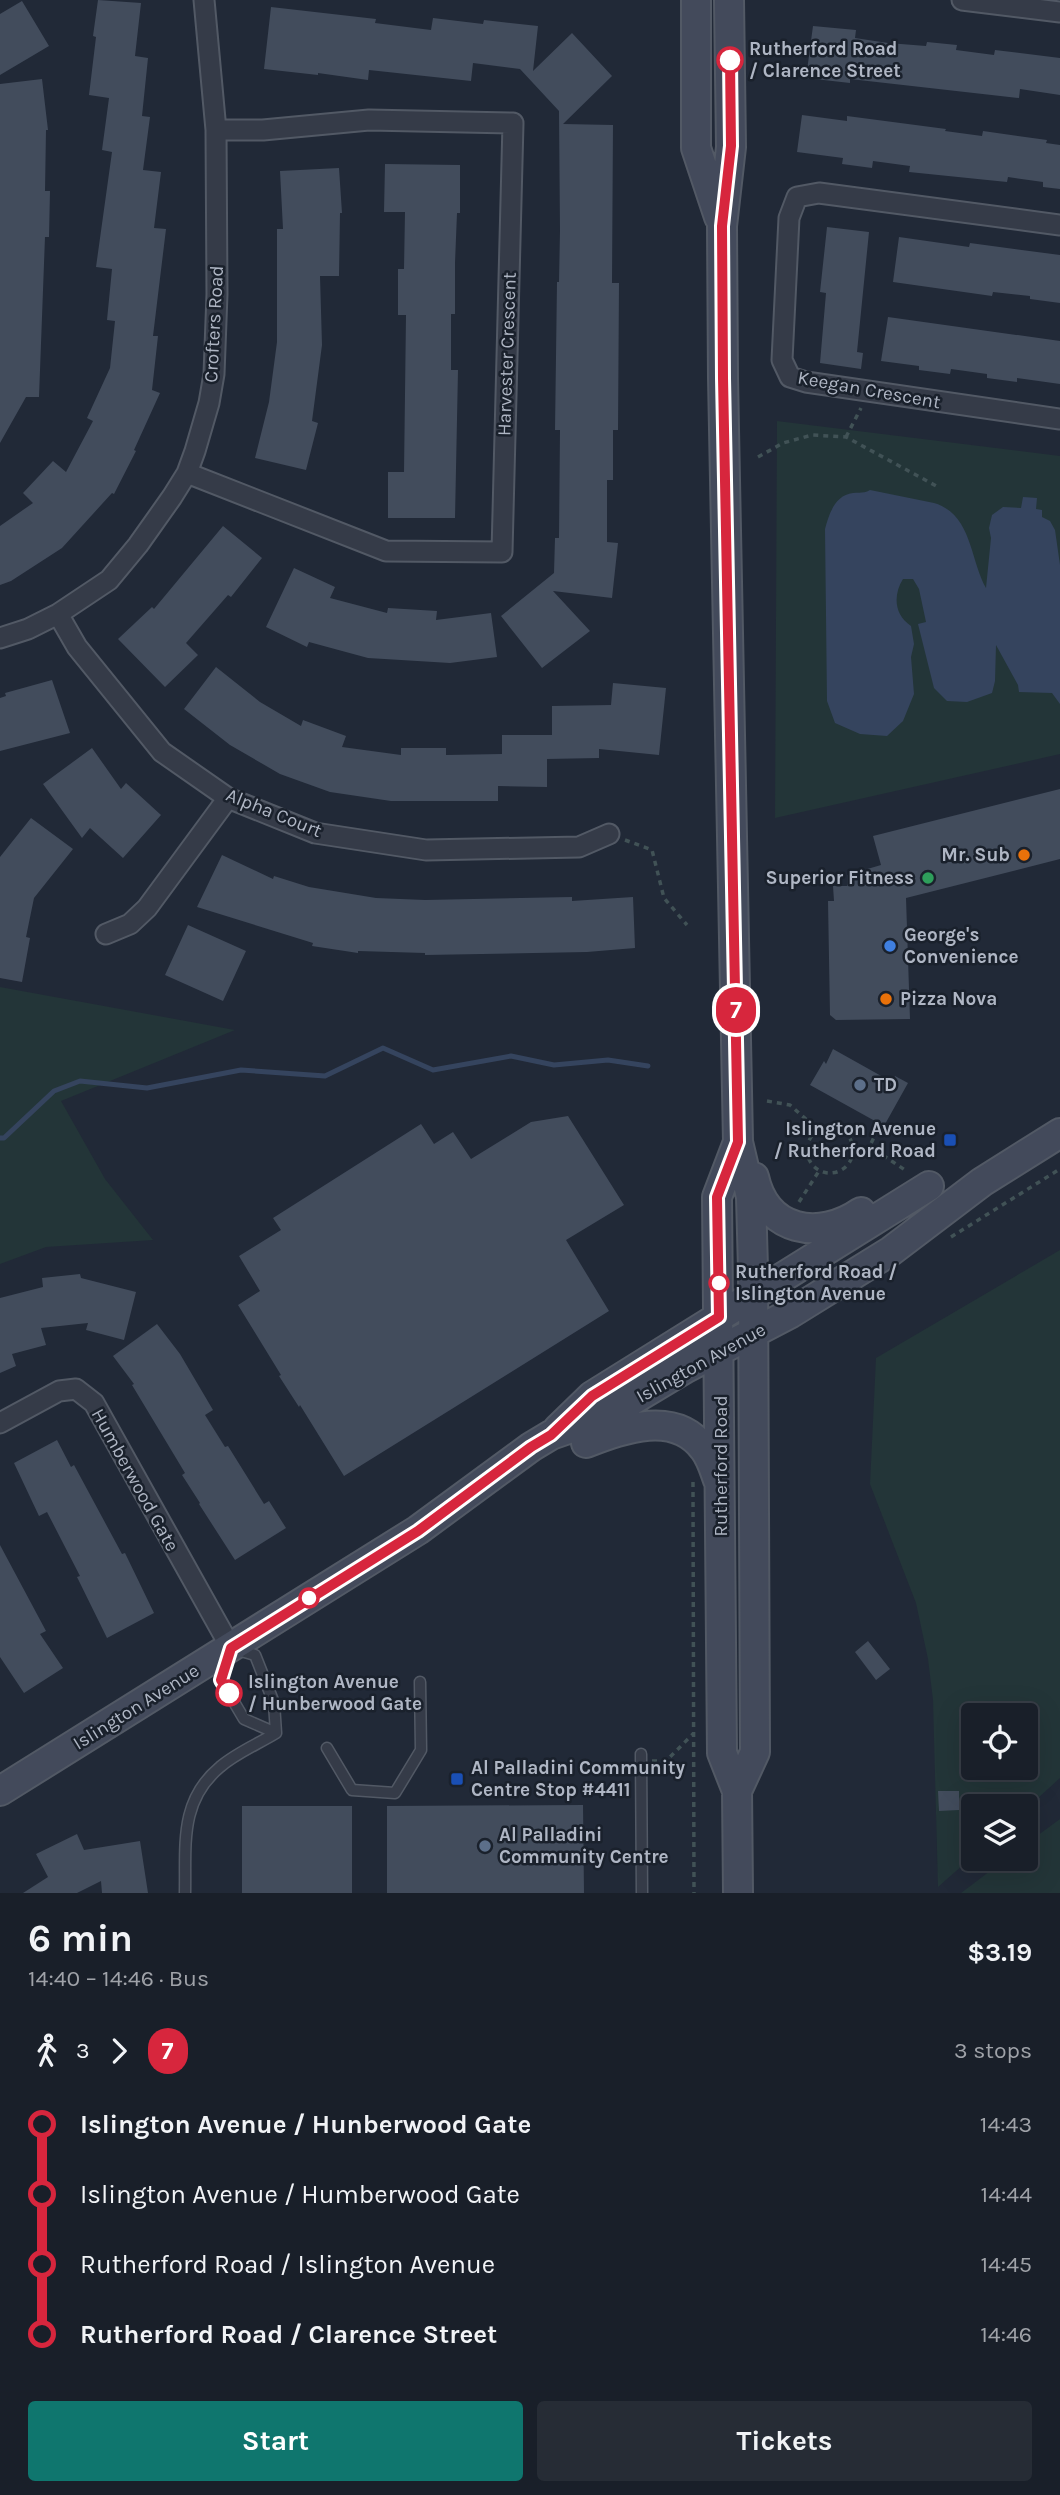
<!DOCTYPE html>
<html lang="en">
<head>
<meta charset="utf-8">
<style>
  :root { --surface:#191f29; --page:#262c35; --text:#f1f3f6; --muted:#9fa2a8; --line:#373d46; --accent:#0f766e }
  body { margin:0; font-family:Karla,sans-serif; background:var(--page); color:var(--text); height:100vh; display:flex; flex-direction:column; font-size:26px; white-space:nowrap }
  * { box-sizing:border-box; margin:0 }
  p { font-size:23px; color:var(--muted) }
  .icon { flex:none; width:38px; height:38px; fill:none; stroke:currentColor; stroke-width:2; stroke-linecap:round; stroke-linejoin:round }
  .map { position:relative; height:1893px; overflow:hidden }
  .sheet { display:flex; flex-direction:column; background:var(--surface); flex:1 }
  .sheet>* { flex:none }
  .badge { padding:0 14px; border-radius:23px; font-size:24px; line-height:46px }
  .fabs { position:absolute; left:961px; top:1703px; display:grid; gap:14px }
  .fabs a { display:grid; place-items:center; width:77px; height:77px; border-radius:7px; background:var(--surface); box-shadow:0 7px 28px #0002,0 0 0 2px var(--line); font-size:35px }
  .map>.badge { position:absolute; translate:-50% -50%; box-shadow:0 0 0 4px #fff }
  .legs { display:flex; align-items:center; gap:10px; height:77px; padding:0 28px; font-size:23px }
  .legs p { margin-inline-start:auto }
  .headline { display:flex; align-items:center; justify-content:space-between; height:119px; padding:0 28px }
  h1 { font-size:38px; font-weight:700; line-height:52px }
  .button { display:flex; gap:14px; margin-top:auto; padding:14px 28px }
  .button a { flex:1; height:80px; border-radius:7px; background:var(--accent); color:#fff; font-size:28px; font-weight:700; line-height:80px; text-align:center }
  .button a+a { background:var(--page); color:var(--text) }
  ul { padding:0 28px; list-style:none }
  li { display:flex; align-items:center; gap:24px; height:70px; font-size:26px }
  li i { display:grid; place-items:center; width:10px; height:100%; margin:0 9px; background:currentColor }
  li i::after { content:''; width:18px; height:18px; margin:-9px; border:5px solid; border-radius:50%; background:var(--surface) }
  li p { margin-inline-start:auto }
  li:first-child i { background:linear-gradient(#0000 50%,currentColor 0) }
  li:last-child i { background:linear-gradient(currentColor 50%,#0000 0) }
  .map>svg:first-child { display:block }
  .green { fill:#233538; fill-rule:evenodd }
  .water { fill:#35445e }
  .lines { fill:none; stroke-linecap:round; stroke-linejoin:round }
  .stream { stroke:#35445e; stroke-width:5 }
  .building { fill:#424c5c }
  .lane-casing { stroke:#525965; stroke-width:13 }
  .street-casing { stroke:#525965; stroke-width:23 }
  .secondary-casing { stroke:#525965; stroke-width:32 }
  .path { stroke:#415256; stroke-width:3.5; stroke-dasharray:5 5; stroke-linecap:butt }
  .lane { stroke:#353b48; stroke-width:10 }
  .street { stroke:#353b48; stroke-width:19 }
  .secondary { stroke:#434a5b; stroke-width:28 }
  .line-1-casing { stroke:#fff; stroke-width:16 }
  .line-1 { stroke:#d7263d; stroke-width:10 }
  .stop-1-dot { fill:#fff; stroke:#d7263d; stroke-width:3.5 }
  .food-dot { fill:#e8710a; stroke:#1a212c; stroke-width:2.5 }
  .leisure-dot { fill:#2e9e5b; stroke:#1a212c; stroke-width:2.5 }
  .shop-dot { fill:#3f7fe0; stroke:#1a212c; stroke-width:2.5 }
  .service-dot { fill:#5c6f8a; stroke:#1a212c; stroke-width:2.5 }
  .transit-dot { fill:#1a4fb4; stroke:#1a212c; stroke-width:2.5 }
  .labels { text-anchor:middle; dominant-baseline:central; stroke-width:5; stroke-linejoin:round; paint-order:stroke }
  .stop-label { font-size:19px; font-weight:bold; fill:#afb6c4; stroke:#1a212c; text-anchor:start }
  .street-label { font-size:19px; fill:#afb6c4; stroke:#1a212c }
  .poi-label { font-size:19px; font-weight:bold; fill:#afb6c4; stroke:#1a212c; text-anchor:start }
</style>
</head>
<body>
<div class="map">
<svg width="1060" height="1893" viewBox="0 0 1060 1893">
  <rect width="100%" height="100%" fill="#212937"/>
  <path class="green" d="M 777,421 L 1060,456 L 1060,754 L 775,818 Z
    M 0,987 L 235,1030 L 61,1101 L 105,1179 L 153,1240 L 46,1247 L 0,1264 Z
    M 1060,1250 L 1060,1778 L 1026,1809 L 1026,1806 L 973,1806 L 973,1856 L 938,1887 L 933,1700 L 928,1659 L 916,1603 L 870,1484 L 876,1358 ZM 973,1715 L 1026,1715 L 1026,1768 L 973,1768 Z
    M 1060,1819 L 1060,1893 L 961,1893 L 1006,1859 L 1026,1858 L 1026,1844 Z"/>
  <path class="water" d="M 870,490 L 934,503 C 972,514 970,560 986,588 L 991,538 L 989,528 L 992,515 L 1003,507 L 1021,508 L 1023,497 L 1037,498 L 1036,509 L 1042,510 L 1042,517 L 1050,521 L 1055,530 L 1060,565 L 1060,704 L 1052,693 L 1019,692 L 1018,685 L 996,645 L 995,681 L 992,693 L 967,702 L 947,701 L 934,688 L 918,624 L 926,622 L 919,589 L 913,579 L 903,579 C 893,595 894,615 911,626 L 914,644 L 911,657 L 914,694 L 903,721 L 887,736 L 860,734 L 835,723 L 827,701 L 825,529 C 829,514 835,495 853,493 C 860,492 864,494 870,490 Z"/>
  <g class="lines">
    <path class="stream" d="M 0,1138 L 4,1138 L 54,1091 L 80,1081 L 147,1088 L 241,1070 L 325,1076 L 383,1048 L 433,1070 L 511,1056 L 554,1065 L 608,1060 L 648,1066"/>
  </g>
  <path class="building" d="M 98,0 L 141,3 L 135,56 L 148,58 L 142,116 L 150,117 L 143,170 L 161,172 L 154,228 L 166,229 L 153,336 L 158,336 L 152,390 L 160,393 L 134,450 L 136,451 L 114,494 L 112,493 L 62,548 L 11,581 L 0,585 L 0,526 L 33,503 L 23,493 L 53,461 L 66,472 L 93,421 L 87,418 L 110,368 L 115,321 L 107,320 L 112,269 L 96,267 L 112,152 L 102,150 L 109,98 L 89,95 L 96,37 L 93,36 Z
    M 22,1 L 49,46 L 0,75 L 0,14 Z
    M 271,7 L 376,19 L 375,23 L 431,30 L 433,18 L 483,24 L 484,20 L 538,26 L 533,71 L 572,33 L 612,76 L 563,124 L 613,125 L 612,283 L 619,283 L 618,430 L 613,430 L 613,480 L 607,480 L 607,542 L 618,543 L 612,598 L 553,591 L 590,631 L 542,668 L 501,616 L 554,573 L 555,538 L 559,538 L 560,430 L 555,430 L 557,282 L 559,282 L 560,231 L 559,111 L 520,69 L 473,63 L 471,81 L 369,70 L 368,80 L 318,73 L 318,75 L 264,69 Z
    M 813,26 L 856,30 L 855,38 L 888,43 L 926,46 L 927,42 L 957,45 L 956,50 L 994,55 L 995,50 L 1060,58 L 1060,95 L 1020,89 L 1019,98 L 850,79 L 850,83 L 806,78 Z
    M 42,79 L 48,130 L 46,130 L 45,191 L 50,191 L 49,237 L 45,237 L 39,397 L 26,397 L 0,443 L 0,84 Z
    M 802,115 L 847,121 L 847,116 L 946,129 L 945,131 L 982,136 L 983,131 L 1047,140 L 1046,143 L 1060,145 L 1060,189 L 1043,187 L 1043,182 L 1008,177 L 1007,182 L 909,172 L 910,166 L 873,161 L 872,168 L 842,164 L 843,158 L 797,152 Z
    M 385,164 L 460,165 L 460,213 L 457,213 L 455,263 L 455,314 L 451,314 L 451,370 L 458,370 L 455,518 L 388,518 L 388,472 L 404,472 L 406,315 L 398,315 L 398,269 L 404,269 L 405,212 L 384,212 Z
    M 339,168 L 342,213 L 340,213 L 339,276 L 320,276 L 322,345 L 312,421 L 318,423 L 306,470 L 255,458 L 269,402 L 277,342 L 277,229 L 283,229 L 280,171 Z
    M 827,227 L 869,232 L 857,352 L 863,353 L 861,369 L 820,363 L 826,293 L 820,292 Z
    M 899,237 L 969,247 L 970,243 L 1060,255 L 1060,303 L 1030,299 L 1030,296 L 993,292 L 992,296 L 893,282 Z
    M 888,317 L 1060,341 L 1060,384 L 1017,378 L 1017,382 L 987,378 L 987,374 L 951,369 L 950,374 L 919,370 L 919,366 L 881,361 Z
    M 223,526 L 262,558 L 231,597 L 228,595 L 186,643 L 198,655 L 165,687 L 118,639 L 152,607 L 154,609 Z
    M 294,568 L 335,587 L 330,598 L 387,613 L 388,608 L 437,611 L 436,620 L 491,613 L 497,657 L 450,663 L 368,658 L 309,642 L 307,647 L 266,627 Z
    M 216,667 L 260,702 L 301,726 L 303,720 L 346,736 L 342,747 L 401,755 L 401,748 L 446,748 L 446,755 L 502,754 L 502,735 L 552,735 L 552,706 L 611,705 L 613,683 L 666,688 L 659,755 L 599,749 L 599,758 L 547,759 L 547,787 L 498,786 L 498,801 L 391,801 L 330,792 L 280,774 L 230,745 L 184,709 Z
    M 52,680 L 70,733 L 0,751 L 0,698 L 6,696 L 5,693 Z
    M 92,748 L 121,789 L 126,783 L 161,815 L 123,858 L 90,828 L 82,838 L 43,784 Z
    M 1060,789 L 1060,859 L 906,898 L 910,1019 L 836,1020 L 830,1015 L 828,901 L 834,901 L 833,886 L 847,886 L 847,875 L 881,865 L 873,836 Z
    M 31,818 L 73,849 L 34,898 L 26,937 L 30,938 L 22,982 L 0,978 L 0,857 Z
    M 222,855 L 273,879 L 274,876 L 309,887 L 376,898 L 425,900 L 572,897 L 572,901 L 633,897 L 635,948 L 587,952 L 425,955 L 425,953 L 358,951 L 358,953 L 312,946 L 313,943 L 197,907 Z
    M 188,925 L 246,951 L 223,1001 L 165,975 Z
    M 833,1049 L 892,1082 L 895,1076 L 908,1083 L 884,1126 L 810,1085 L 824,1061 L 826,1064 Z
    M 568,1116 L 624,1205 L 566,1240 L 609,1311 L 344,1476 L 300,1405 L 299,1407 L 279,1376 L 281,1375 L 238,1305 L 260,1291 L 239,1256 L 281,1230 L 273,1218 L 421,1124 L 434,1144 L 453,1132 L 471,1159 L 531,1122 Z
    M 80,1274 L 81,1278 L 136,1292 L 124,1340 L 86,1330 L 88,1323 L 41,1328 L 46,1345 L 12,1354 L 16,1366 L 0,1373 L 0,1298 L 43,1287 L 42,1278 Z
    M 157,1324 L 180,1354 L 213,1410 L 205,1415 L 225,1447 L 228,1446 L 264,1504 L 269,1501 L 286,1528 L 235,1560 L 199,1504 L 200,1503 L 182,1475 L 185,1473 L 132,1385 L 134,1384 L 113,1356 Z
    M 57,1440 L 71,1467 L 74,1465 L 122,1554 L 125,1553 L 154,1613 L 107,1638 L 77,1577 L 80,1576 L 47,1512 L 39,1516 L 14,1463 Z
    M 0,1545 L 46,1631 L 40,1634 L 63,1668 L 24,1693 L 0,1657 Z
    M 868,1641 L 890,1669 L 876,1680 L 855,1652 Z
    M 938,1791 L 959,1791 L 959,1810 L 939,1811 Z
    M 583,1805 L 584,1893 L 387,1893 L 387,1806 Z
    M 242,1806 L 352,1806 L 352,1893 L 242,1893 Z
    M 77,1834 L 84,1850 L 140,1841 L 148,1893 L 102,1893 L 101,1881 L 77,1893 L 23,1893 L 48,1877 L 36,1854 Z"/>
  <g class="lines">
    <g class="lane-casing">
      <path id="lane" d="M 231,1648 L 255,1655 L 274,1703 L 276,1733 L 244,1719 L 221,1680 Z
        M 327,1748 L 352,1790 L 395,1793 L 421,1750 L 420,1682
        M 641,1754 L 642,1893
        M 185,1893 C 186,1845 179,1801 220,1767 C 236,1753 258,1744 276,1733"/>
    </g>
    <g class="street-casing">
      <path id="street" d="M 962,0 L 1060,12
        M 1060,225 L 819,193 L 797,197 L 789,218 L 782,360 L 790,377 L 806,382 L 1060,419
        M 187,473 L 386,551 L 502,552 L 513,123 L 369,120 L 263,130 L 216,130
        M 58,614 L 77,647 L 162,752 L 228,798 L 315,833 L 426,850 L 579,847 L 609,834
        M 0,638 L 28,629 L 58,614 L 109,580 L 138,545 L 172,497 L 187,473 L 195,451 L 209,403 L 214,374 L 217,294 L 216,130 L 204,0
        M 106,934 L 130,924 L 147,908 L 228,798
        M 0,1423 L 59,1391 L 76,1389 L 94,1403 L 231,1648"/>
    </g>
    <g class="secondary-casing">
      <path id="secondary" d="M 696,0 L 696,148 L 719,217
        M 729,0 L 731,147 L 722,226 L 723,378 L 738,1142 L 751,1197 L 753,1269 L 755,1752 L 737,1791
        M 738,1142 L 717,1197 L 722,1753 L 737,1791 L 738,1893
        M 754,1177 C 766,1232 819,1241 861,1212
        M 558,1429 L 592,1396 L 929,1186
        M 586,1443 C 623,1429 675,1409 704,1449 C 711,1458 714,1469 718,1480
        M 0,1791 L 418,1530 L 531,1447 L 551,1435 L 606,1416 L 686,1368 L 791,1313 L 891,1251 L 982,1182 L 1060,1133"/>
    </g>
    <path class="path" d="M 846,437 L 861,408
      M 758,457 L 783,443 L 812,435 L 846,437 L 940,488
      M 625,840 L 652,850 L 664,898 L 687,925
      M 767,1101 L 790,1105 L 818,1130
      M807 1150a23 23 0 1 1 46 0a23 23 0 1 1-46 0Z
      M 854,1150 L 878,1152 L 905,1170
      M 867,1152 L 875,1135
      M 799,1202 L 819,1171
      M 951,1237 L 1060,1169
      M 693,1482 L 694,1893
      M 652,1761 L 666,1761 L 693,1734"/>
    <use href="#lane" class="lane"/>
    <use href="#street" class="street"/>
    <use href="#secondary" class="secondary"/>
  </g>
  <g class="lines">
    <g class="line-1-casing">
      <path id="line-1" d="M 229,1693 L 221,1680 L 231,1648 L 418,1531 L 531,1447 L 551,1435 L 592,1396 L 719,1317 L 717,1197 L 738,1142 L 723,378 L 722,226 L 731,146 L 730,60"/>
    </g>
    <use href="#line-1" class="line-1"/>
  </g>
  <g class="stop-1-dot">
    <circle cx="730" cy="60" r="12"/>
    <circle cx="719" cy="1283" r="9"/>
    <circle cx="309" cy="1598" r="9"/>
    <circle cx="229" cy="1693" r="12"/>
  </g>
  <g class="food-dot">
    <circle cx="1024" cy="855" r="7"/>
    <circle cx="886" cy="999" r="7"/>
  </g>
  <circle class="leisure-dot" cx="928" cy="878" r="7"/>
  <circle class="shop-dot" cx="890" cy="946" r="7"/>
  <g class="service-dot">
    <circle cx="860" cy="1085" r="7"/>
    <circle cx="485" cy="1846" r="7"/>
  </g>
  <g class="transit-dot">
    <rect x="943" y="1133" width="14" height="14" rx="3.5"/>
    <rect x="450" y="1772" width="14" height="14" rx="3.5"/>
  </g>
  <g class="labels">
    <g class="stop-label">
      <text x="749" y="49">Rutherford Road<tspan x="749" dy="22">/ Clarence Street</tspan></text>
      <text x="735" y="1272">Rutherford Road /<tspan x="735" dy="22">Islington Avenue</tspan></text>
      <text x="248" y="1682">Islington Avenue<tspan x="248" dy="22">/ Hunberwood Gate</tspan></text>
    </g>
    <g class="street-label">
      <text transform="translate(214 324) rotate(-87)">Crofters Road</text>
      <text transform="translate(507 354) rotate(-88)">Harvester Crescent</text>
      <text transform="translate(869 390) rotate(10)">Keegan Crescent</text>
      <text transform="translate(274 813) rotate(22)">Alpha Court</text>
      <text transform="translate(701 1363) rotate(-29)">Islington Avenue</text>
      <text transform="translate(721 1466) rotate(-90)">Rutherford Road</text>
      <text transform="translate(135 1480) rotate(61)">Humberwood Gate</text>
      <text transform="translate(136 1707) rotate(-32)">Islington Avenue</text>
    </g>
    <g class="poi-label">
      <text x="1010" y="855" text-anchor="end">Mr. Sub</text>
      <text x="914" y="878" text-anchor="end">Superior Fitness</text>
      <text x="904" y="935">George's<tspan x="904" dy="22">Convenience</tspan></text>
      <text x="900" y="999">Pizza Nova</text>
      <text x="874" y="1085">TD</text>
      <text x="936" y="1129" text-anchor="end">Islington Avenue<tspan x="936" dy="22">/ Rutherford Road</tspan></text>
      <text x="471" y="1768">Al Palladini Community<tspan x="471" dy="22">Centre Stop #4411</tspan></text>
      <text x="499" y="1835">Al Palladini<tspan x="499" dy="22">Community Centre</tspan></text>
    </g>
  </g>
</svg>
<div class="fabs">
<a><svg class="icon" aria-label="locate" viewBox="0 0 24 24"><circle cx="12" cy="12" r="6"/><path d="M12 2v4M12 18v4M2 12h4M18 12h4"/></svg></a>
<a><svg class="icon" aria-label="layers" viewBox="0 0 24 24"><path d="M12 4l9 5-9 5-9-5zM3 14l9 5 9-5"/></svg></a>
</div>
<b class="badge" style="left:736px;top:1010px;background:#d7263d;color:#fff">7</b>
</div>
<section class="sheet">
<div class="headline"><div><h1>6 min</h1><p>14:40 – 14:46 · Bus</p></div><b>$3.19</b></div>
<div class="legs"><svg class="icon" aria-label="walk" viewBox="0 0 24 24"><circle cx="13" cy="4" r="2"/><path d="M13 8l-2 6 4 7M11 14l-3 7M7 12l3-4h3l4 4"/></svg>3<svg class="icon" aria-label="forward" viewBox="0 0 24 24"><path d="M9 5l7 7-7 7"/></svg><b class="badge" style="background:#d7263d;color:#fff">7</b><p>3 stops</p></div>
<ul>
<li><i style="color:#d7263d"></i><b>Islington Avenue / Hunberwood Gate</b><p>14:43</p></li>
<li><i style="color:#d7263d"></i><span>Islington Avenue / Humberwood Gate</span><p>14:44</p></li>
<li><i style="color:#d7263d"></i><span>Rutherford Road / Islington Avenue</span><p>14:45</p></li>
<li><i style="color:#d7263d"></i><b>Rutherford Road / Clarence Street</b><p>14:46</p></li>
</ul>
<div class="button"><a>Start</a><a>Tickets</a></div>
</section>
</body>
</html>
